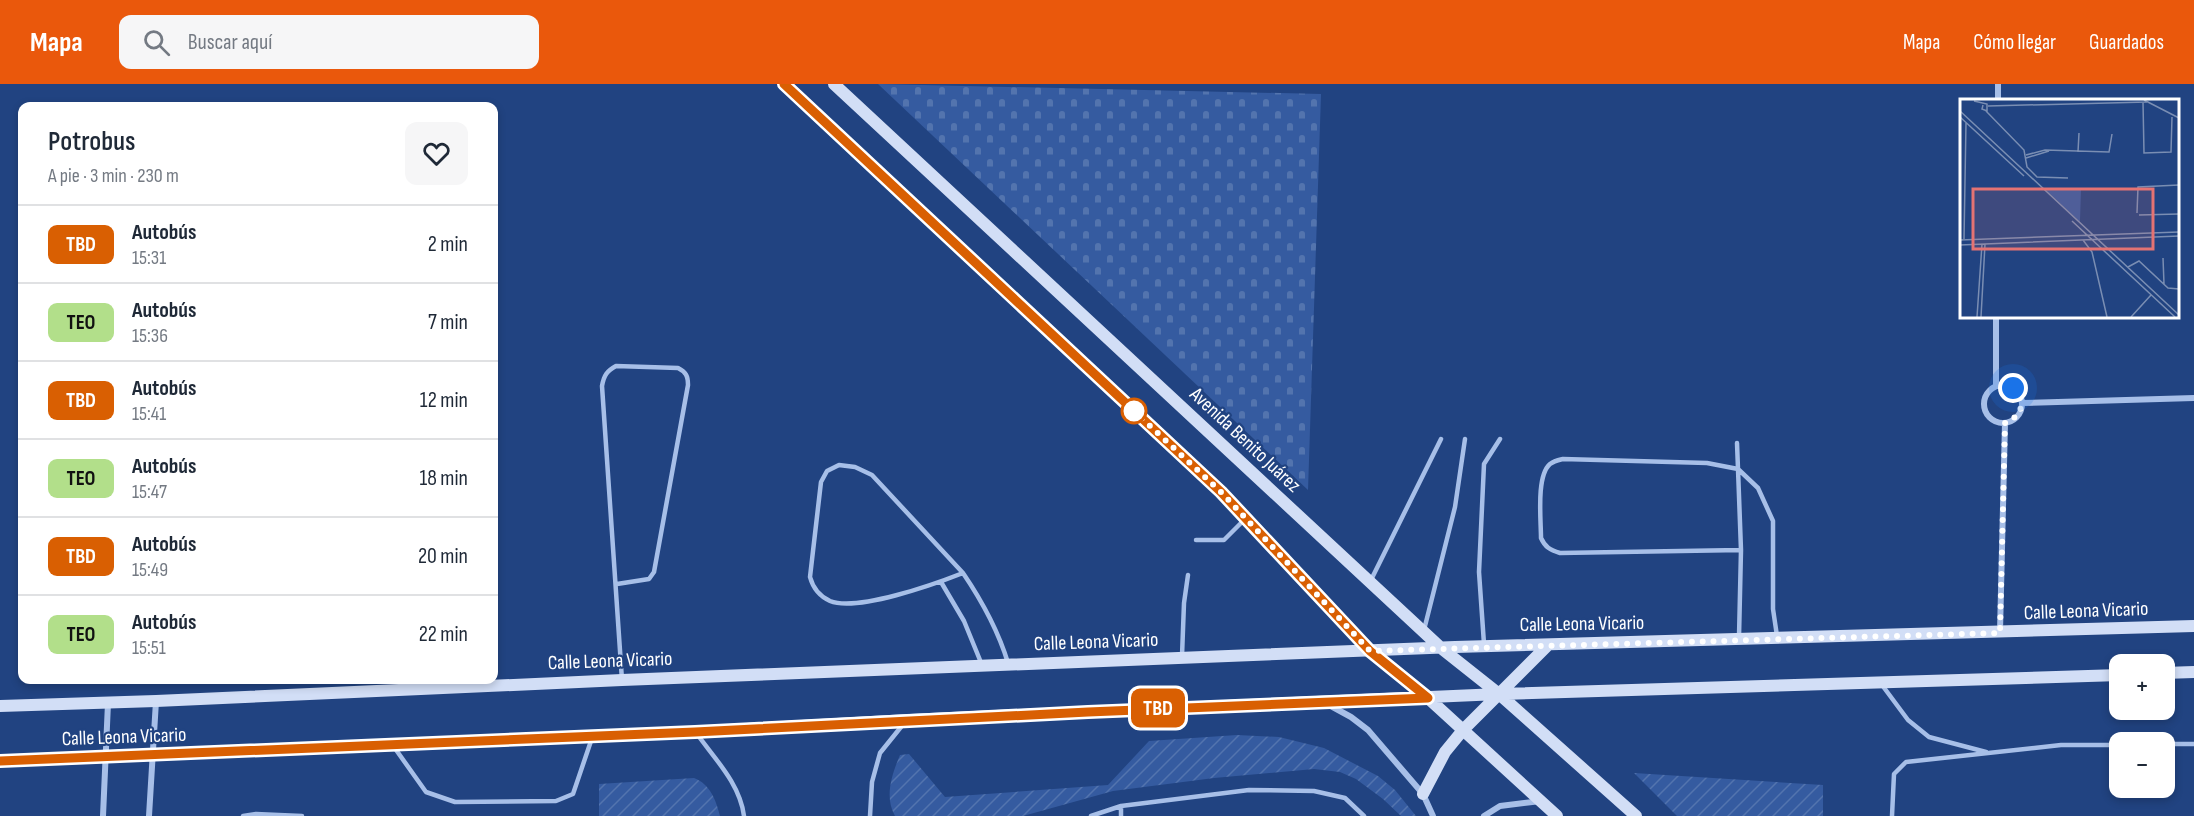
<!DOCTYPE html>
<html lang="es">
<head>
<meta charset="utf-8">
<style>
  :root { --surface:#fff; --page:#f6f6f7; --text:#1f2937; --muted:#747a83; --line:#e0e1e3; --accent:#ea580c }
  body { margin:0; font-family:"Sofia Sans Condensed",sans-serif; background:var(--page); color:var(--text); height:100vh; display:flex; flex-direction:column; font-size:22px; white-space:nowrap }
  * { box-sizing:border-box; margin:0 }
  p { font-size:20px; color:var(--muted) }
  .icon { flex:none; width:33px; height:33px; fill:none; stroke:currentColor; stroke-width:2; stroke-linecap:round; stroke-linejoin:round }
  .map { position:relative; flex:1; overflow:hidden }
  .panel { position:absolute; left:18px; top:18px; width:480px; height:582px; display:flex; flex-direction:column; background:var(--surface); border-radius:12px; box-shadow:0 3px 9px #0003 }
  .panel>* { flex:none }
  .badge { padding:0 12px; border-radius:9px; font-size:21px; line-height:39px }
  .controls { position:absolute; left:2109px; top:570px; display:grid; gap:12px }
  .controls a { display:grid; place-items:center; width:66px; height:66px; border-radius:12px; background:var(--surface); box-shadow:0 3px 9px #0003; font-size:30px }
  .you { position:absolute; width:30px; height:30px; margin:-15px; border:4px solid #fff; border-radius:50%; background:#1a73e8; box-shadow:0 0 0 9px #1a73e833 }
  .map>.badge { position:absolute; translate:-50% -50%; box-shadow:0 0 0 3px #fff }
  .round { display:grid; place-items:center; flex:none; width:63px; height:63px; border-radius:12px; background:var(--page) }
  .summary { display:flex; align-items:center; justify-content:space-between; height:102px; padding:0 30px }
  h1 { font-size:28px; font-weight:600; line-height:45px }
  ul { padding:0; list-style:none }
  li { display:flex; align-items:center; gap:18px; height:78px; padding:0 30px; border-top:2px solid var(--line) }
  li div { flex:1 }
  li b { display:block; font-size:22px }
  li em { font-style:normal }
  li .badge { min-width:66px; font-weight:700; text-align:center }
  header { display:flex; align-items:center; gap:36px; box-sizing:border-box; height:84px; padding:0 30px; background:var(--accent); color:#fff }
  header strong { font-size:28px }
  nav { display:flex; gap:33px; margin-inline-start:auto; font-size:21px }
  .search { width:420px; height:54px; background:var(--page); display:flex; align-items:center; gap:15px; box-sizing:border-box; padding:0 21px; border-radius:12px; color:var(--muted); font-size:22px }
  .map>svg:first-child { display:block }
  .cemetery { fill:url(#cemetery-stones) }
  .garden { fill:url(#garden-furrows) }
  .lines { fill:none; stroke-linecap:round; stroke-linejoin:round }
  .service { stroke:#a7bfe8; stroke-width:4.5 }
  .minor { stroke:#a7bfe8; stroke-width:6 }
  .secondary { stroke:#d2def6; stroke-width:12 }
  .line-casing { stroke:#fff; stroke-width:14 }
  .line { stroke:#d95f02; stroke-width:9 }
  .walk { stroke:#fff; stroke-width:6; stroke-dasharray:0 10.8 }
  .stop-dot { fill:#fff; stroke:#d95f02; stroke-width:3 }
  .labels { text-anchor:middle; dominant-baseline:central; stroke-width:4.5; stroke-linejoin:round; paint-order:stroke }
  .street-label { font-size:20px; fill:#fff; stroke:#214381 }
  .inset-road { fill:none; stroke:#7a8eb3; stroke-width:1.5 }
  .view { fill:#e47373; fill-opacity:0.15; stroke:#e47373; stroke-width:3 }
  .inset-edge { fill:none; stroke:#fff; stroke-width:3 }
</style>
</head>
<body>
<header>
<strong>Mapa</strong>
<div class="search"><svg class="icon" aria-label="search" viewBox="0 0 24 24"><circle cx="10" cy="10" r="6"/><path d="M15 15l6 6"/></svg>Buscar aquí</div>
<nav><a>Mapa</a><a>Cómo llegar</a><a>Guardados</a></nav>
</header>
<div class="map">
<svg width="2194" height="732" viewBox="0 0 2194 732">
  <defs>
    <pattern id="cemetery-stones" width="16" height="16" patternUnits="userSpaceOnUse" patternTransform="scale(1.5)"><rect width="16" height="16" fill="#355ba0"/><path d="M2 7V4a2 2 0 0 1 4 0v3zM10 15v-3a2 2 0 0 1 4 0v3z" fill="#5374ae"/></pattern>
    <pattern id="garden-furrows" width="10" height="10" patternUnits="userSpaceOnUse" patternTransform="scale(1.5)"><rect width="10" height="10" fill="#355ba0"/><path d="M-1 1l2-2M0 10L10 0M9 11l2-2" fill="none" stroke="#5374ae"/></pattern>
  </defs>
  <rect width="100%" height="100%" fill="#214381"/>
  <path class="cemetery" d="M 878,0 L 1321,10 L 1308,406 Z"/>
  <path class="garden" d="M 1237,651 L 1279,653 L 1324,664 L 1378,692 L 1395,706 L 1416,732 L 1401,732 L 1383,715 L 1356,695 L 1340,688 L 1314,685 L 1214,694 L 1113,707 L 1023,732 L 895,732 C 884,713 892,690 900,671 L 909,670 L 945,713 L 1108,701 L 1149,657 Z
    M 1634,689 L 1823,701 L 1823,732 L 1677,732 Z
    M 694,694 C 710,700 716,716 720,732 L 599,732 L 599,700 Z"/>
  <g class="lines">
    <path class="service" d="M 1737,359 L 1738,385 L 1758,404 L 1773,437 L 1773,525 L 1777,552
      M 839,381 L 855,383 L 872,391 L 963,489 C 935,500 857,528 830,517 C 819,512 813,504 810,493 L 821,398 L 827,387 Z
      M 1196,456 L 1224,456 L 1245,435
      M 963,489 C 982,517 998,546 1008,579
      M 941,498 L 964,537 L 982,581
      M 1370,498 L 1441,355
      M 617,500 L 649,495 L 654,488 L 688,301 C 688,292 686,288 678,284 L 616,282 C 607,287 604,291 602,302 L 622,596
      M 1424,546 L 1455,423 L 1465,355
      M 1739,553 L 1741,466 L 1738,385 L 1707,379 L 1563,375 C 1559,376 1554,377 1550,380 C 1536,392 1541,436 1541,454 C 1545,463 1550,466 1560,469 L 1741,466
      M 1484,560 L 1479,488 L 1484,380 L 1500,355
      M 1182,572 L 1184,519 L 1188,491
      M 1882,601 L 1908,636 L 1929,653 L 1986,668
      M 697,650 C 715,675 740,700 744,732
      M 2164,660 L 2194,660
      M 394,663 L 426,708 L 455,718 L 556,717 L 573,710 L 592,654
      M 1121,722 L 1121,732
      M 243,732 L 256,730 L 302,732
      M 870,732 L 872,698 L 880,669 L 905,638
      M 1091,732 L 1121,722 L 1249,706 L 1314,707 L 1345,714 L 1364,732
      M 1892,732 L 1894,690 L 1906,678 L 2061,661 L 2120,661"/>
    <path class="minor" d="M 1998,16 L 1998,0
      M1984 320a19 19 0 1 1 38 0a19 19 0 1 1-38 0Z
      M 1996,302 L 1996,232
      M 2022,319 L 2194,314
      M 2000,548 L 2005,339
      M 1329,621 L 1351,633 L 1368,646 L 1423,710 L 1433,732
      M 103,732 L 108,619
      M 149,732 L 156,617
      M 1484,732 L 1500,722 L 1541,717"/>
    <path class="secondary" d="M 784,0 L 1221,408 L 1370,567 L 1428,614 L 1557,732
      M 834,0 L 1441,564 L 1499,610 L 1636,732
      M 2164,589 L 2194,588
      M 0,622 L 156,617 L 622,596 L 1455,563 L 2194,542
      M 0,677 L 695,648 L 907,636 L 1499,610 L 2120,591
      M 1423,710 L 1445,668 L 1463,646 L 1548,561"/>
  </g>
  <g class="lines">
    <g class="line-casing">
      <path id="line" d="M 0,677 L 695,648 L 1088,628 L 1428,614 L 1370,567 L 1221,408 L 784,0"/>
    </g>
    <use href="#line" class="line"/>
    <path class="walk" d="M 1134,327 L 1221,408 L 1370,567 L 2000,549 L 2005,339 C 2022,332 2027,318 2013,304"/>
  </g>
  <circle class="stop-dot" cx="1134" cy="327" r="12"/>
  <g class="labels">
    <g class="street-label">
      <text transform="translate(1245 356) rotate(43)">Avenida Benito Juárez</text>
      <text transform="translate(2086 527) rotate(-2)">Calle Leona Vicario</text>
      <text transform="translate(1582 540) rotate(-1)">Calle Leona Vicario</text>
      <text transform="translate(1096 558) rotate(-2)">Calle Leona Vicario</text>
      <text transform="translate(610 577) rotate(-2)">Calle Leona Vicario</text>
      <text transform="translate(124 653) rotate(-2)">Calle Leona Vicario</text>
    </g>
  </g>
  <g transform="translate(1960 15)">
    <rect width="219" height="219" fill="#214381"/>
    <path d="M 85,90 L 121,90 L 120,123 Z" fill="#355ba0"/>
    <path class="inset-road" d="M 184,1 L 219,19M 14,2 L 27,5 L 27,12 L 22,10 L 23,6M 183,3 L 184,54 L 211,53 L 212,18M 28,7 L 187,3M 0,12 L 219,216M 26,12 L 64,51 L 67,68 L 77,78 L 108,79M 0,18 L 64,77M 118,53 L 119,34M 66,56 L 85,51 L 149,53 L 152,35M 66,59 L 89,52M 177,114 L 178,88 L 219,86M 179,116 L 219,115M 112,122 L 215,218M 4,140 L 6,24M 0,141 L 219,133M 123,141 L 132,153 L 147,218M 0,146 L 219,137M 203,159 L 204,185M 168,168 L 179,162 L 208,189 L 219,190M 17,218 L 22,145M 21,218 L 25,145M 171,218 L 191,196"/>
    <path class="view" d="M 13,90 L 193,90 L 193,150 L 13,150 Z"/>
    <rect width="219" height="219" class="inset-edge"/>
  </g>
</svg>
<div class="controls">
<a>+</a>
<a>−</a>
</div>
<div class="you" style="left:2013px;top:304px"></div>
<b class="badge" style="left:1158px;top:624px;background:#d95f02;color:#fff">TBD</b>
<section class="panel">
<div class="summary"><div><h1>Potrobus</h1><p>A pie · 3 min · 230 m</p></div><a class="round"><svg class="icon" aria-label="heart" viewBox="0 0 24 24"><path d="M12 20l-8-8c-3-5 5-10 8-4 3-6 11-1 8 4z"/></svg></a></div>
<ul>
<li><span class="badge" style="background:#d95f02;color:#fff">TBD</span><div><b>Autobús</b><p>15:31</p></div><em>2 min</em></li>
<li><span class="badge" style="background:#b2df8a;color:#111">TEO</span><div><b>Autobús</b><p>15:36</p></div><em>7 min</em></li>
<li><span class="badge" style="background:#d95f02;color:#fff">TBD</span><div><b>Autobús</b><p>15:41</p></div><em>12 min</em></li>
<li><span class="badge" style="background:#b2df8a;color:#111">TEO</span><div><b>Autobús</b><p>15:47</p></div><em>18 min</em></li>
<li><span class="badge" style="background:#d95f02;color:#fff">TBD</span><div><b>Autobús</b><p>15:49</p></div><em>20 min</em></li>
<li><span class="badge" style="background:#b2df8a;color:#111">TEO</span><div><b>Autobús</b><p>15:51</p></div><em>22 min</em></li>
</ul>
</section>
</div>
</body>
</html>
